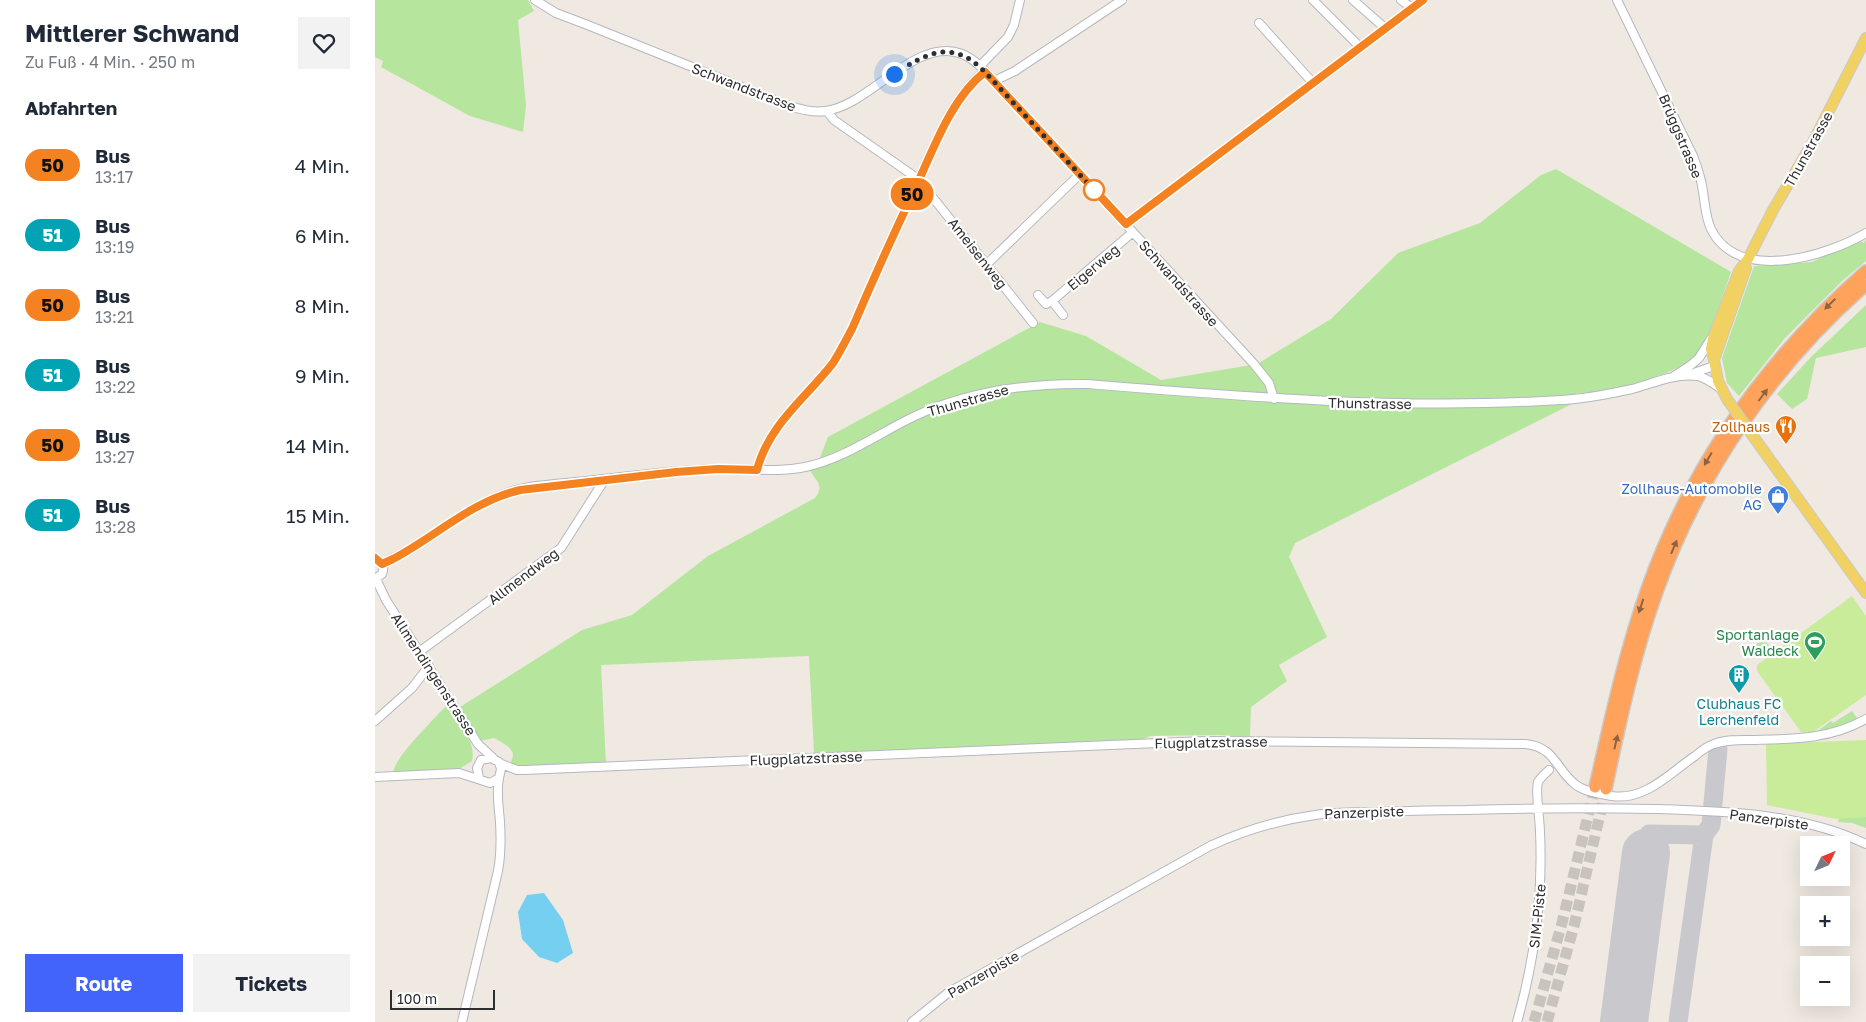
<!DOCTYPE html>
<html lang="de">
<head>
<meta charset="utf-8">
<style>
  :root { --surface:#fff; --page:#f2f2f3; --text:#1f2937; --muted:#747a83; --accent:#4264fb }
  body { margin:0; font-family:"Golos Text",sans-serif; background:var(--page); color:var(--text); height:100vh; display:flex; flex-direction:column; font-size:19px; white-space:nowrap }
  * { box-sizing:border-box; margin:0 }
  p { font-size:16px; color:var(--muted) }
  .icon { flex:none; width:28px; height:28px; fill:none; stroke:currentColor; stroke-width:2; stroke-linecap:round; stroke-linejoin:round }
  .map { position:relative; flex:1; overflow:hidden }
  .details { display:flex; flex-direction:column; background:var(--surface); width:375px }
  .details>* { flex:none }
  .badge { padding:0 10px; border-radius:16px; font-size:18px; line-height:32px }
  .needle { width:32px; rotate:47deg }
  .tools { position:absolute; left:1425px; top:836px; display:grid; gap:10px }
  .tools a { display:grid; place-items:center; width:50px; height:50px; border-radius:0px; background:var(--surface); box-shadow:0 5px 20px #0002; font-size:25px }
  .scale { position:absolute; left:15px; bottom:12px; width:105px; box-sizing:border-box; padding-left:5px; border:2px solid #2e2e2e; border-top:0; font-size:14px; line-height:18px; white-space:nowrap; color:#2e2e2e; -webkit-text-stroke:4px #fff; paint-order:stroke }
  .you { position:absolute; width:25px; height:25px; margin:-12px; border:4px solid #fff; border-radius:50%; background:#1a73e8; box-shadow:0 0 0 8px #1a73e833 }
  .map>.badge { position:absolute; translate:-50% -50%; box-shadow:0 0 0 2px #fff }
  h2 { padding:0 25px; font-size:19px; line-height:45px }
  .round { display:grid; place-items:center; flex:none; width:52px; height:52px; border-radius:0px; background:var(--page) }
  .headline { display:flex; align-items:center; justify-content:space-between; height:85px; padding:0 25px }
  h1 { font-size:24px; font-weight:700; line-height:38px }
  .action { display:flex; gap:10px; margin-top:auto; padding:10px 25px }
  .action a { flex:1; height:58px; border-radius:0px; background:var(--accent); color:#fff; font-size:20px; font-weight:700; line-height:58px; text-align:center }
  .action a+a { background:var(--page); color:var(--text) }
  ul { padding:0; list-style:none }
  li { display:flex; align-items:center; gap:15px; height:70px; padding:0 25px }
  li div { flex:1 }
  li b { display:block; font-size:19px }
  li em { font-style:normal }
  li .badge { min-width:55px; font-weight:700; text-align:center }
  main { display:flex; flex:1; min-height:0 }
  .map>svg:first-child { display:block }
  .green { fill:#b6e59e }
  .pitch { fill:#c9ec9a }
  .water { fill:#75cff0 }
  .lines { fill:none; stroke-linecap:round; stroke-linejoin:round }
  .taxiway { stroke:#c9c8cc; stroke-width:19 }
  .runway { stroke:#c9c8cc; stroke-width:48 }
  .highway-tunnel { stroke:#c8c4bd; stroke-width:11; stroke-dasharray:11 5.5; stroke-linecap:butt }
  .minor-casing { stroke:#b4b7c1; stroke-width:10 }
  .major-casing { stroke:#c9c9c9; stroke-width:12 }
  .highway-casing { stroke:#c9c9c9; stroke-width:14 }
  .minor { stroke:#fff; stroke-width:8 }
  .major { stroke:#f2d163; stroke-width:10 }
  .highway { stroke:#ffa35c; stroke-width:11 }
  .major-bridge-casing { stroke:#c9c9c9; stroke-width:12; stroke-linecap:butt }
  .major-bridge { stroke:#f2d163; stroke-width:10 }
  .oneway { fill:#8c6343 }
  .line-casing { stroke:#fff; stroke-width:11 }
  .line { stroke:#f58220; stroke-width:8 }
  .walk { stroke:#2e2e2e; stroke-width:5; stroke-dasharray:0 9 }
  .stop-dot { fill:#fff; stroke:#f58220; stroke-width:2.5 }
  .labels { text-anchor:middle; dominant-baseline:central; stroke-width:4.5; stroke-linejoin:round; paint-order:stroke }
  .street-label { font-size:14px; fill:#2e2e2e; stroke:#fff }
  .food-label { font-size:14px; fill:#c56008; stroke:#fff; text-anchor:end }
  .shop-label { font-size:14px; fill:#366cbe; stroke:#fff; text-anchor:end }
  .leisure-label { font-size:14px; fill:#27864d; stroke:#fff; text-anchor:end }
  .culture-label { font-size:14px; fill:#0d838f; stroke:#fff }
</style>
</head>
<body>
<main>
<section class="details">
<div class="headline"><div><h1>Mittlerer Schwand</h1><p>Zu Fuß · 4 Min. · 250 m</p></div><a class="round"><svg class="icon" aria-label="heart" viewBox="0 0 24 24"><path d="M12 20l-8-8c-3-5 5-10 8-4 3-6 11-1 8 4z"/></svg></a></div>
<h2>Abfahrten</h2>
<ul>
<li><span class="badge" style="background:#f58220;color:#111">50</span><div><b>Bus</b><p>13:17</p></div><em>4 Min.</em></li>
<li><span class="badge" style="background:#00a3b4;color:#fff">51</span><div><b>Bus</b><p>13:19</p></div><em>6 Min.</em></li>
<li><span class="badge" style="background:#f58220;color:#111">50</span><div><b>Bus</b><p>13:21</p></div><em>8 Min.</em></li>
<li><span class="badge" style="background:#00a3b4;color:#fff">51</span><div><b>Bus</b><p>13:22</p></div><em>9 Min.</em></li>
<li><span class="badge" style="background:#f58220;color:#111">50</span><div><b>Bus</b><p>13:27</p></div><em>14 Min.</em></li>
<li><span class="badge" style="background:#00a3b4;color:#fff">51</span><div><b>Bus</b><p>13:28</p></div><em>15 Min.</em></li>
</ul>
<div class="action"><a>Route</a><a>Tickets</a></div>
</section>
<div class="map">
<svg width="1491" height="1022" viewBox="0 0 1491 1022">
  <rect width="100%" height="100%" fill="#efe9e1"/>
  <path class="green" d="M 0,0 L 153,0 L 159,11 L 143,20 L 151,106 L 148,132 L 95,116 L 6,67 L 8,61 L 0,57 Z
    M 1181,169 L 1356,272 C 1350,290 1343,308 1337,326 C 1334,333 1333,342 1328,348 C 1308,375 1234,394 1201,393 L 1199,403 L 920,543 L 914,557 L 952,637 L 904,665 L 912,681 L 876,707 L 875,737 L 844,735 L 775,736 L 750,748 L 439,753 L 434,656 L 226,665 L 231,764 L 140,766 L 136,763 C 136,760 138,758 138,755 C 138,747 124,741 119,738 L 105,741 L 85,707 L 207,630 L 257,615 L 333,556 L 440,498 C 450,485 441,482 435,470 L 442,465 L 453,437 L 665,322 L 711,336 L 786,380 L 882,364 L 956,319 L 1023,253 L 1105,223 L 1166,175 Z
    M 1484,239 L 1488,243 L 1491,240 L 1491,261 L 1467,281 L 1410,338 L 1364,396 L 1352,383 L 1347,358 L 1379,266 L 1437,262 Z
    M 1491,305 L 1491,347 L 1441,358 L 1432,399 L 1417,409 L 1402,394 L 1436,357 Z
    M 1386,641 L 1391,642 L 1398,650 L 1386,658 L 1381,652 L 1374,653 L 1373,655 L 1372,651 Z
    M 72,705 C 82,720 102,742 97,761 L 84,769 L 18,772 C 21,756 59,719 72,705 Z
    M 1477,711 L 1482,718 C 1474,727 1452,732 1440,733 L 1456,721 L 1458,723 Z
    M 1491,817 L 1491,828 L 1477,823 L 1463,822 L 1464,818 Z"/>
  <path class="pitch" d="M 1477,596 L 1491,616 L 1491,695 L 1438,732 L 1426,732 L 1382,671 L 1382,665 Z
    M 1491,740 L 1491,817 L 1461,819 L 1392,805 L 1391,744 Z"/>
  <path class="water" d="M 169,893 L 188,920 L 198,953 L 182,963 L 164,957 L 147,939 L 143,912 L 152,895 Z"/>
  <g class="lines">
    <path class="taxiway" d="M 1271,853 L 1274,834 L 1329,835
      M 1303,1022 L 1329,835 L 1336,825 L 1343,749"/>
    <path class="runway" d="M 1249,1022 L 1271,853"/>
    <path class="highway-tunnel" d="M 1159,1022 L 1187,923 L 1220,787
      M 1172,1022 L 1199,926 L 1231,789"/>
    <g class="minor-casing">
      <path id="minor" d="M 160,0 L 181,13 L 210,24 L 412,105 C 425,109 437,113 450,111 C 495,106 540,36 587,54 C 600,59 610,71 619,81 L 879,364 L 894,383 L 899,399
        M 938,0 L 985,47
        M 978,0 L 1010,28
        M 1026,0 L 1037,8
        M 1242,0 L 1318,156 C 1321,164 1324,172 1326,181 C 1330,197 1329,214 1336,229 C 1363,284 1452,256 1491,233
        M 884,23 L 938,83
        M 605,66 L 633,37 L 639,25 L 645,0
        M 619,81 L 640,71 L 747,0
        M 452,111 L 459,120 L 543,179 L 658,323
        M 751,224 L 1048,0
        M 615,261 L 704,175
        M 663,295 L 671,304 L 677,301 L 758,232
        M 677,301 L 688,315
        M 1316,374 L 1339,366
        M 1299,376 L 1316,365 L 1324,358 L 1336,339
        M 382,470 C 394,424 431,398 458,363 C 465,352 471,340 477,329 C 497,282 518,235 540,189 C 557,150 576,98 610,71
        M 0,558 C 7,561 10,567 7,574 L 0,579
        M 7,564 C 17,558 28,554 37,548 C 68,529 98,505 132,493 C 157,484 185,484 211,481 C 255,476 299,470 343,469 C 372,468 401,473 430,467 C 469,459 504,433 540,416 C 594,391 654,383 713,384 C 871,397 1028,410 1186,400 C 1210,399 1234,394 1257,389 C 1279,383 1300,373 1323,376 C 1332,378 1339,384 1346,389
        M 1,579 L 11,600 L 103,744 L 118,758
        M 44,652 L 186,548 L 230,479
        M 0,721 L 37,688 L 54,666
        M 124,763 L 142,770 L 150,770 L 831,741 L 1150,744 C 1181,747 1180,769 1201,785 C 1210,792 1226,794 1237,796 C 1270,801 1295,773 1320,756 C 1326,751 1332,746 1339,744 C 1352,739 1367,740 1381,740 C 1419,739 1456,739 1491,719
        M 0,777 L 84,773 L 115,783 L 124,778 L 126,769 L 124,762 L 116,758 L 106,760 L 102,768 L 104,778
        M 87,1022 L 123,871 C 126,855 126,839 125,822 C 124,807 121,794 124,778
        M 537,1022 L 574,992 L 835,846 C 868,831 904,820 940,815 C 960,812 980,812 1000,812 C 1030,811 1060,810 1091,810 C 1154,808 1217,808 1280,809 C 1350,811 1426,813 1491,844
        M 1142,1022 C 1160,959 1168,897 1165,832 C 1165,821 1160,790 1163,782 C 1166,777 1170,774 1174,770"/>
    </g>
    <g class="major-casing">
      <path id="major" d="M 1339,360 L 1336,349 L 1339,335 L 1364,271 L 1373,259 L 1398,210 L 1438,142 L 1491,38
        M 1352,399 L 1343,381 L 1339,360 L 1371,268
        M 1375,432 L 1491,593"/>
    </g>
    <g class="highway-casing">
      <path id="highway" d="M 1220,787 C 1235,721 1249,654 1272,589 C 1316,465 1392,358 1491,271
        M 1231,789 C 1245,723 1259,656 1282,592 C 1324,474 1396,368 1491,285"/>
    </g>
    <use href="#minor" class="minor"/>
    <use href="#major" class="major"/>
    <use href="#highway" class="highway"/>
    <g class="major-bridge-casing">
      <path id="major-bridge" d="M 1352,399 L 1375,432"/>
    </g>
    <use href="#major-bridge" class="major-bridge"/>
  </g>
  <defs><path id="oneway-solid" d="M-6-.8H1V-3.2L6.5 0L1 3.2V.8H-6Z" transform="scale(1.25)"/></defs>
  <g class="oneway">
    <use href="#oneway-solid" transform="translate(1455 304) rotate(136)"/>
    <use href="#oneway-solid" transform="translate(1388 395) rotate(-53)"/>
    <use href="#oneway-solid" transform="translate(1333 459) rotate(120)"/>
    <use href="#oneway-solid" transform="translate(1299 547) rotate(-67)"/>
    <use href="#oneway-solid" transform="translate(1266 606) rotate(108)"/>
    <use href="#oneway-solid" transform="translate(1241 742) rotate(-77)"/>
  </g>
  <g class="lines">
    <g class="line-casing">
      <path id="line" d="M 0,558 L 7,564 L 18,559 C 60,537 97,501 145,490 L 301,472 L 343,469 L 382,470 C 394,424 431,398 458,363 C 465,352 471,340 477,329 C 497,282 518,235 540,189 C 558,150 576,98 610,72 L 751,224 L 1048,0"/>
    </g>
    <use href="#line" class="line"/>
    <path class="walk" d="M 519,74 C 553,52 578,39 610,72 L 719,190"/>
  </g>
  <defs>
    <g id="restaurant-pin" transform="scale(1.125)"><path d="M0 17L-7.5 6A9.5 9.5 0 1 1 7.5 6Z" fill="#e8710a" stroke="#fff"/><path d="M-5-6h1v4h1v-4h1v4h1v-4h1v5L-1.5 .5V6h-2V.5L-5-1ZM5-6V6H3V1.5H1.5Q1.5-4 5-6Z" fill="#fff"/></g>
    <g id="shop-pin" transform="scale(1.125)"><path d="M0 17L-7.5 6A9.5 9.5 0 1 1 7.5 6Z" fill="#3f7fe0" stroke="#fff"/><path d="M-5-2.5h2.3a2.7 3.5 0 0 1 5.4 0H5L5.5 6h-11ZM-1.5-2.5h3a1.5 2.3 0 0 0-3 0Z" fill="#fff"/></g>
    <g id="stadium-pin" transform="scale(1.125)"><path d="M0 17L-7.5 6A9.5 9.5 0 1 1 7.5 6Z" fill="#2e9e5b" stroke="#fff"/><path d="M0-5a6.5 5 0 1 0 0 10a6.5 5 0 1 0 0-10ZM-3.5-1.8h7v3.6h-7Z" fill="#fff"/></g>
    <g id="building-pin" transform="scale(1.125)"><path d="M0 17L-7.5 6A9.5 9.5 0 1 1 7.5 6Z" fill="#0f9aa8" stroke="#fff"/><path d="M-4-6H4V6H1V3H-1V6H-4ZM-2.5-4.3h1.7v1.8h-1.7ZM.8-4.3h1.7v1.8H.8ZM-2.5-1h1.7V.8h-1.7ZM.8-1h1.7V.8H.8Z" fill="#fff"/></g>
  </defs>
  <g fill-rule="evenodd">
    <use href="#restaurant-pin" x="1411" y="426"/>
    <use href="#shop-pin" x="1403" y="496"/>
    <use href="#stadium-pin" x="1440" y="642"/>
    <use href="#building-pin" x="1364" y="675"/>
  </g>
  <circle class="stop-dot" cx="719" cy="190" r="10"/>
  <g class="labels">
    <g class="street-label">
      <text transform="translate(369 87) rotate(21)">Schwandstrasse</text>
      <text transform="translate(1306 136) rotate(67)">Brüggstrasse</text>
      <text transform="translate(1433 149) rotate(-61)">Thunstrasse</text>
      <text transform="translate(603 253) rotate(52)">Ameisenweg</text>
      <text transform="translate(718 267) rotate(-40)">Eigerweg</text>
      <text transform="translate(804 283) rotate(48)">Schwandstrasse</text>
      <text transform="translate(593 400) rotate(-16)">Thunstrasse</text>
      <text transform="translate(995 403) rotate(1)">Thunstrasse</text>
      <text transform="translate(148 576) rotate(-37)">Allmendweg</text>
      <text transform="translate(59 674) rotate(57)">Allmendingenstrasse</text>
      <text transform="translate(836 742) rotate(-1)">Flugplatzstrasse</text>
      <text transform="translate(431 758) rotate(-2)">Flugplatzstrasse</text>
      <text transform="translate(989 812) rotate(-2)">Panzerpiste</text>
      <text transform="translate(1394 819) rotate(8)">Panzerpiste</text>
      <text transform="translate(1162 916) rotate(-84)">SIM-Piste</text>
      <text transform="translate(608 974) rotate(-30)">Panzerpiste</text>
    </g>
    <g class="food-label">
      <text x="1395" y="426">Zollhaus</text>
    </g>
    <g class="shop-label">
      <text x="1387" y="488">Zollhaus-Automobile<tspan x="1387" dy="16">AG</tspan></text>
    </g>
    <g class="leisure-label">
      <text x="1424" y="634">Sportanlage<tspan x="1424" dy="16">Waldeck</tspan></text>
    </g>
    <g class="culture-label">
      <text x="1364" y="703">Clubhaus FC<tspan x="1364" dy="16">Lerchenfeld</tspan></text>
    </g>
  </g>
</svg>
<div class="tools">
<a><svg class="needle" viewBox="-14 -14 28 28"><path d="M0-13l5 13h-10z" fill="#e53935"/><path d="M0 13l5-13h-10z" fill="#747a83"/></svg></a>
<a>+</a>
<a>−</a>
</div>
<div class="scale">100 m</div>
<div class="you" style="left:519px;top:74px"></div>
<b class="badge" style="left:537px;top:194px;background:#f58220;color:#111">50</b>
</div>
</main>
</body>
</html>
